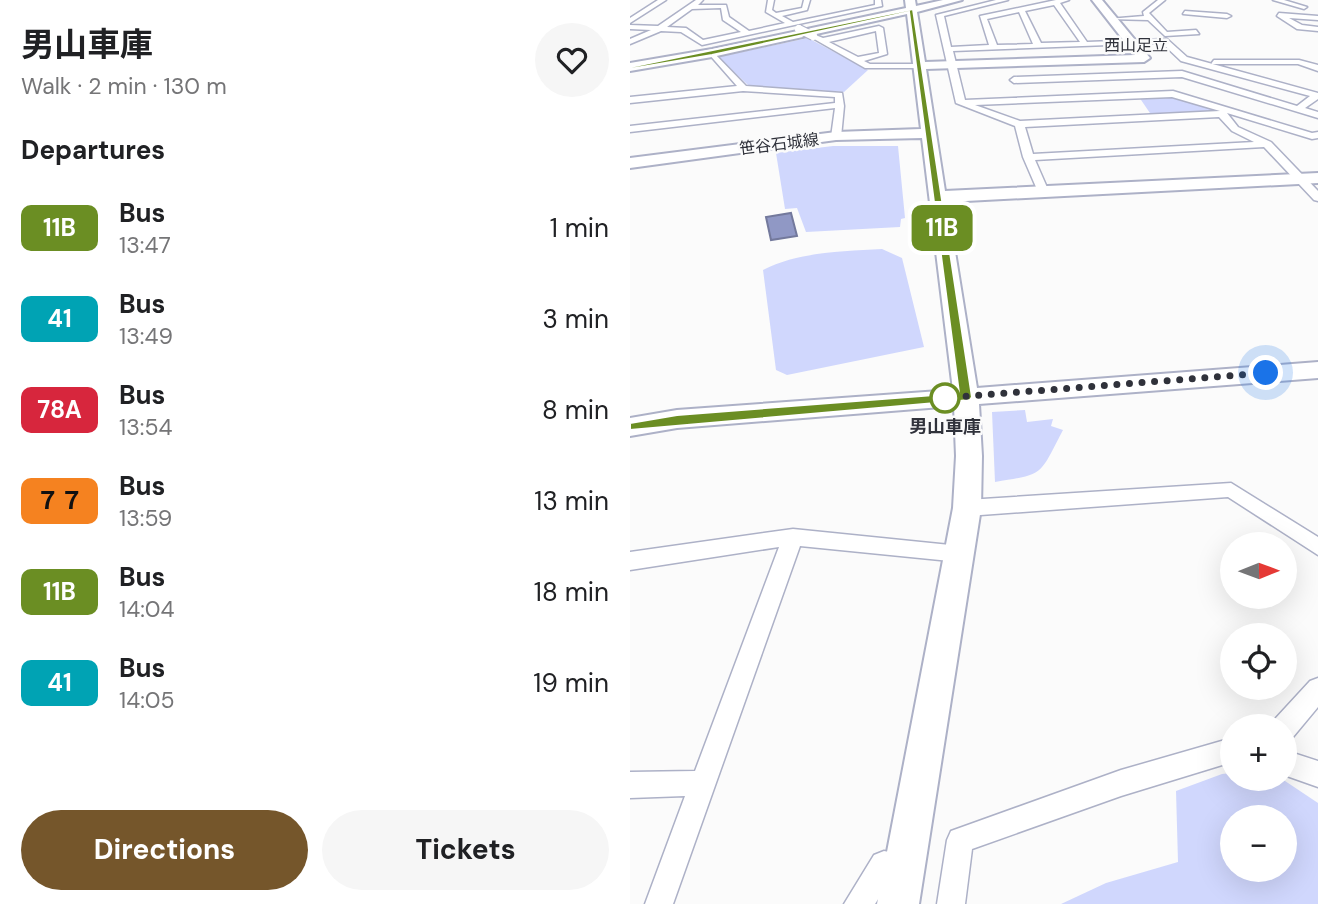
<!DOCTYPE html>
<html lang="en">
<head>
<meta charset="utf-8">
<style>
  :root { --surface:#fff; --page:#f6f6f6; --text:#202124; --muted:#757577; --accent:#75562b }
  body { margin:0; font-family:"DM Sans","Noto Sans JP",sans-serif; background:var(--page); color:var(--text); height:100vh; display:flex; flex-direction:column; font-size:26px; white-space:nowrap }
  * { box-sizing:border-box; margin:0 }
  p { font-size:23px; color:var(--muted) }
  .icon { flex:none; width:38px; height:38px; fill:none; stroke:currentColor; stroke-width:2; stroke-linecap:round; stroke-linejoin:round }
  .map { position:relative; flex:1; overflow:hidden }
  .drawer { display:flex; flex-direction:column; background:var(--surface); width:630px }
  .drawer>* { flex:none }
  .badge { padding:0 14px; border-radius:10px; font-size:24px; line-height:46px }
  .needle { width:46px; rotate:89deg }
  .tools { position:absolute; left:590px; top:532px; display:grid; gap:14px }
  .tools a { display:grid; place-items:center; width:77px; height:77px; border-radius:50%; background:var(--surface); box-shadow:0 7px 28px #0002; font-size:35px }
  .you { position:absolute; width:35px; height:35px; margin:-18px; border:5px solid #fff; border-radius:50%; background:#1a73e8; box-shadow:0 0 0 10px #1a73e833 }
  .map>.badge { position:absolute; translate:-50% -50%; box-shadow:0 0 0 4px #fff }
  h2 { padding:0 21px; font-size:26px; line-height:63px }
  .round { display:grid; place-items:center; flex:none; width:74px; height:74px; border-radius:37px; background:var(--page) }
  .headline { display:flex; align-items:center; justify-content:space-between; height:119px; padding:0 21px }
  h1 { font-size:33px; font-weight:700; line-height:52px }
  .button { display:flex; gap:14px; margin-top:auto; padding:14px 21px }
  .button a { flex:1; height:80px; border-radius:42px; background:var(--accent); color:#fff; font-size:28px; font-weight:700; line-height:80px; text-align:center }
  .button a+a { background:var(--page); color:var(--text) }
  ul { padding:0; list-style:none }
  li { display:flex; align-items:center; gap:21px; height:91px; padding:0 21px }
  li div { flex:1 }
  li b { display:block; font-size:26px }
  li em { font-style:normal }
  li .badge { min-width:77px; font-weight:700; text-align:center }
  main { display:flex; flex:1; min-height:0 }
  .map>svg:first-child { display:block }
  .green { fill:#d0d7fd; fill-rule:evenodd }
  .water { fill:#9098c5; stroke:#73799c; stroke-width:2 }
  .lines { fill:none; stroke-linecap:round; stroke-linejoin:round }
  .street-casing { stroke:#adb1c7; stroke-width:3 }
  .secondary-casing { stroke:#adb1c7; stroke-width:4 }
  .street { fill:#fff; fill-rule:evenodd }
  .secondary { fill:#fff; fill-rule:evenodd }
  .street-bridge-casing { stroke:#adb1c7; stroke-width:10; stroke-linecap:butt }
  .street-bridge { stroke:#fff; stroke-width:8 }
  .line { fill:#6b8e23; stroke:#fff; stroke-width:2 }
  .walk { stroke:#30323b; stroke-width:7; stroke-dasharray:0 12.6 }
  .stop-dot { fill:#fff; stroke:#6b8e23; stroke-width:3.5 }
  .labels { text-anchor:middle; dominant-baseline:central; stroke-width:5; stroke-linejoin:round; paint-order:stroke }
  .far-neighbourhood-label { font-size:16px; fill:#30323b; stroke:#fbfbfb }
  .far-street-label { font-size:16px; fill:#30323b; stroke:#fbfbfb }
  .stop-label { font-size:18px; font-weight:bold; fill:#30323b; stroke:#fbfbfb }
</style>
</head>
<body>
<main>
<section class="drawer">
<div class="headline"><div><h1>男山車庫</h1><p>Walk · 2 min · 130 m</p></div><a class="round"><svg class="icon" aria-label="heart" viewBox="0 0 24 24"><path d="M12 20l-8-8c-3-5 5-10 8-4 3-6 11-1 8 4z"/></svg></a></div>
<h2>Departures</h2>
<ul>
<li><span class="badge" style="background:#6b8e23;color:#fff">11B</span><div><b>Bus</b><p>13:47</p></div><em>1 min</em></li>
<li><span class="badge" style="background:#00a3b4;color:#fff">41</span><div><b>Bus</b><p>13:49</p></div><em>3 min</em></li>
<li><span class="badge" style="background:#d7263d;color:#fff">78A</span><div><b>Bus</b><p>13:54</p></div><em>8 min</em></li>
<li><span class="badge" style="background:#f58220;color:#111">７７</span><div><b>Bus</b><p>13:59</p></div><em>13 min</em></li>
<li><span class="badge" style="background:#6b8e23;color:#fff">11B</span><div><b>Bus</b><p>14:04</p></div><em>18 min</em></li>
<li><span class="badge" style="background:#00a3b4;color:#fff">41</span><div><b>Bus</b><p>14:05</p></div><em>19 min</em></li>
</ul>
<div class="button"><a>Directions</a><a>Tickets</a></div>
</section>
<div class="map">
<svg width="688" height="904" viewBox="0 0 688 904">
  <rect width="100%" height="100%" fill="#fbfbfb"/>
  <path class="green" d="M 178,38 L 238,70 L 214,92 L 119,86 L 88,57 Z
    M 539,96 L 583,108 L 585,112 L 522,116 L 509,97 Z
    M 203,146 L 268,146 L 275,218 L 271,219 L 270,227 L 176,232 L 167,208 L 155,209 L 146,153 Z
    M 252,249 L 272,258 L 294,347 L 157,375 L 146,370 L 133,270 C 168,252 213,251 252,249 Z
    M 395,410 L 397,422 L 423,419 L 421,426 L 433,430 C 409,475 416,474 365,482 L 362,412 Z
    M 602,773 L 602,779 L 652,779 L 688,803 L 688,904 L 431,904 L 476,883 L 548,862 L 546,791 L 592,774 ZM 602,817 L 654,817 L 654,870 L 602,870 Z"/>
  <path class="water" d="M 161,213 L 167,236 L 141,240 L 136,217 Z"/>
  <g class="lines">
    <g class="street-casing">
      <path id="street" d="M 28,0 L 36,0 L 0,23 L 0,18 Z
        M 66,0 L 73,0 L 68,5 L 96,5 L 99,17 L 119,31 L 155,23 L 136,12 L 138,0 L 144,0 L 142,10 L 146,13 L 172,8 L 174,0 L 180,0 L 177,10 L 152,16 L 163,22 L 245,5 L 245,0 L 251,0 L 252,6 L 72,45 L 51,32 L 31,31 L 0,44 L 0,39 L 21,30 L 0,29 L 0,25 L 28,26 ZM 91,8 L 93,20 L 111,32 L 73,40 L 56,28 L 37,27 L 62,9 Z
        M 366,0 L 378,0 L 314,16 L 321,47 L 359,45 L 350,16 L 426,0 L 439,0 L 430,3 L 457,42 L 537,39 L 557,57 L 688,93 L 688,99 L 675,108 L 688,112 L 688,118 L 552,77 L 384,83 L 380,80 L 384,77 L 552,71 L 667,106 L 680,96 L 551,61 L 532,43 L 323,51 L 335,100 L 543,91 L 682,133 L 688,132 L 688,138 L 682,139 L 597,113 L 608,127 L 641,142 L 688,191 L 688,201 L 684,200 L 634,147 L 405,160 L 419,192 L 409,194 L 393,157 L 385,126 L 326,103 L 306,15 ZM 424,5 L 450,42 L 411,43 L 395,11 ZM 389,12 L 403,44 L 367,45 L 357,19 ZM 542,97 L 590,111 L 390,121 L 345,105 ZM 589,117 L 602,131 L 624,142 L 403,154 L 395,127 Z
        M 528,0 L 535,0 L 519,13 L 537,32 L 566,30 L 569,34 L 535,36 L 518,20 L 478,19 L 514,16 L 513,12 Z
        M 643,0 L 654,0 L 677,7 L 674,9 Z
        M 555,11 L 597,14 L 601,16 L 597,18 L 553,14 Z
        M 649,13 L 688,16 L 688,20 L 659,18 L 672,25 L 688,27 L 688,31 L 667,29 L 647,16 Z
        M 249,26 L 253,28 L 257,54 L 234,61 L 240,64 L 289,64 L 292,68 L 235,68 L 179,36 L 183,34 L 193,38 ZM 246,31 L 249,53 L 228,57 L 199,42 Z
        M 82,51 L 116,86 L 212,93 L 214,106 L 211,137 L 206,140 L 201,137 L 205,108 L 0,132 L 0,126 L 205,103 L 205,97 L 113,91 L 0,103 L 0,97 L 107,86 L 78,53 Z
        M 584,60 L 669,60 L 688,65 L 688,71 L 668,64 L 581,64 Z
        M 601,483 L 688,537 L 688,555 L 598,497 L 337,516 L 330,513 L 328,508 L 330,503 L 337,500 Z
        M 163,529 L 330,546 L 337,548 L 340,554 L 337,560 L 330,562 L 170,546 L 43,904 L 15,904 L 55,796 L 0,798 L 0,772 L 65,771 L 149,547 L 0,570 L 0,552 Z
        M 688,678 L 688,707 L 663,737 L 654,740 L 654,726 L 643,726 L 645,719 L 680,681 Z
        M 602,738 L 602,762 L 491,796 L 342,849 L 335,904 L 307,904 L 317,840 L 321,831 L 491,770 Z
        M 654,750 L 688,761 L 688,787 L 654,775 Z
        M 254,851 L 284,857 L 288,867 L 284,877 L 274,881 L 261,879 L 245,904 L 214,904 L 244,855 Z"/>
    </g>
    <g class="secondary-casing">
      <path id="secondary" d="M 275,0 L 285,0 L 286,6 L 313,0 L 332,0 L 287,12 L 295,62 L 505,55 L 462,0 L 472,0 L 520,58 L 514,62 L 296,69 L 315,191 L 688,173 L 688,183 L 317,202 L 347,388 L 688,362 L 688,378 L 349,404 L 352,456 L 351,508 L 289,904 L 247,904 L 323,508 L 326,456 L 324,406 L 47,428 L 0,436 L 0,418 L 47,410 L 323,390 L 292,138 L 206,140 L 0,168 L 0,158 L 206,132 L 291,129 L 277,14 L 82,57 L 0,71 L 0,63 L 82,49 L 276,8 Z"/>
    </g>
    <use href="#street" class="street"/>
    <use href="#secondary" class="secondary"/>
    <g class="street-bridge-casing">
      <path id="street-bridge" d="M 169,29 L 183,36"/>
    </g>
    <use href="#street-bridge" class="street-bridge"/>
  </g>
  <path class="line" d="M 283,9 L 342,397 L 340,400 L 0,430 L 0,423 L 47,415 L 329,393 L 279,12 L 82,55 L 0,69 L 0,67 Z"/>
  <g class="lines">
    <path class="walk" d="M 315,398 L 313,398 L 636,373"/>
  </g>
  <circle class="stop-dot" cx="315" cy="398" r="14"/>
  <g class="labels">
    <g class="far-neighbourhood-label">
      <text x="506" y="45">西山足立</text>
    </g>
    <g class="far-street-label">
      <text transform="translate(149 144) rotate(-7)">笹谷石城線</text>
    </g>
    <g class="stop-label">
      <text x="315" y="427">男山車庫</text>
    </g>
  </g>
</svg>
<div class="tools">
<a><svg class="needle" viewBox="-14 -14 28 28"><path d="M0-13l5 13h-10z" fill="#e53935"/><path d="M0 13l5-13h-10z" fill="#757577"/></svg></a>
<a><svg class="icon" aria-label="locate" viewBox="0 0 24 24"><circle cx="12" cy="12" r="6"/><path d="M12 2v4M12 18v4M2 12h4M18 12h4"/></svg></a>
<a>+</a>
<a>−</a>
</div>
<div class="you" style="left:636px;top:373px"></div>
<b class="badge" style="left:312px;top:228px;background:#6b8e23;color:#fff">11B</b>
</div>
</main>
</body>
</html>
